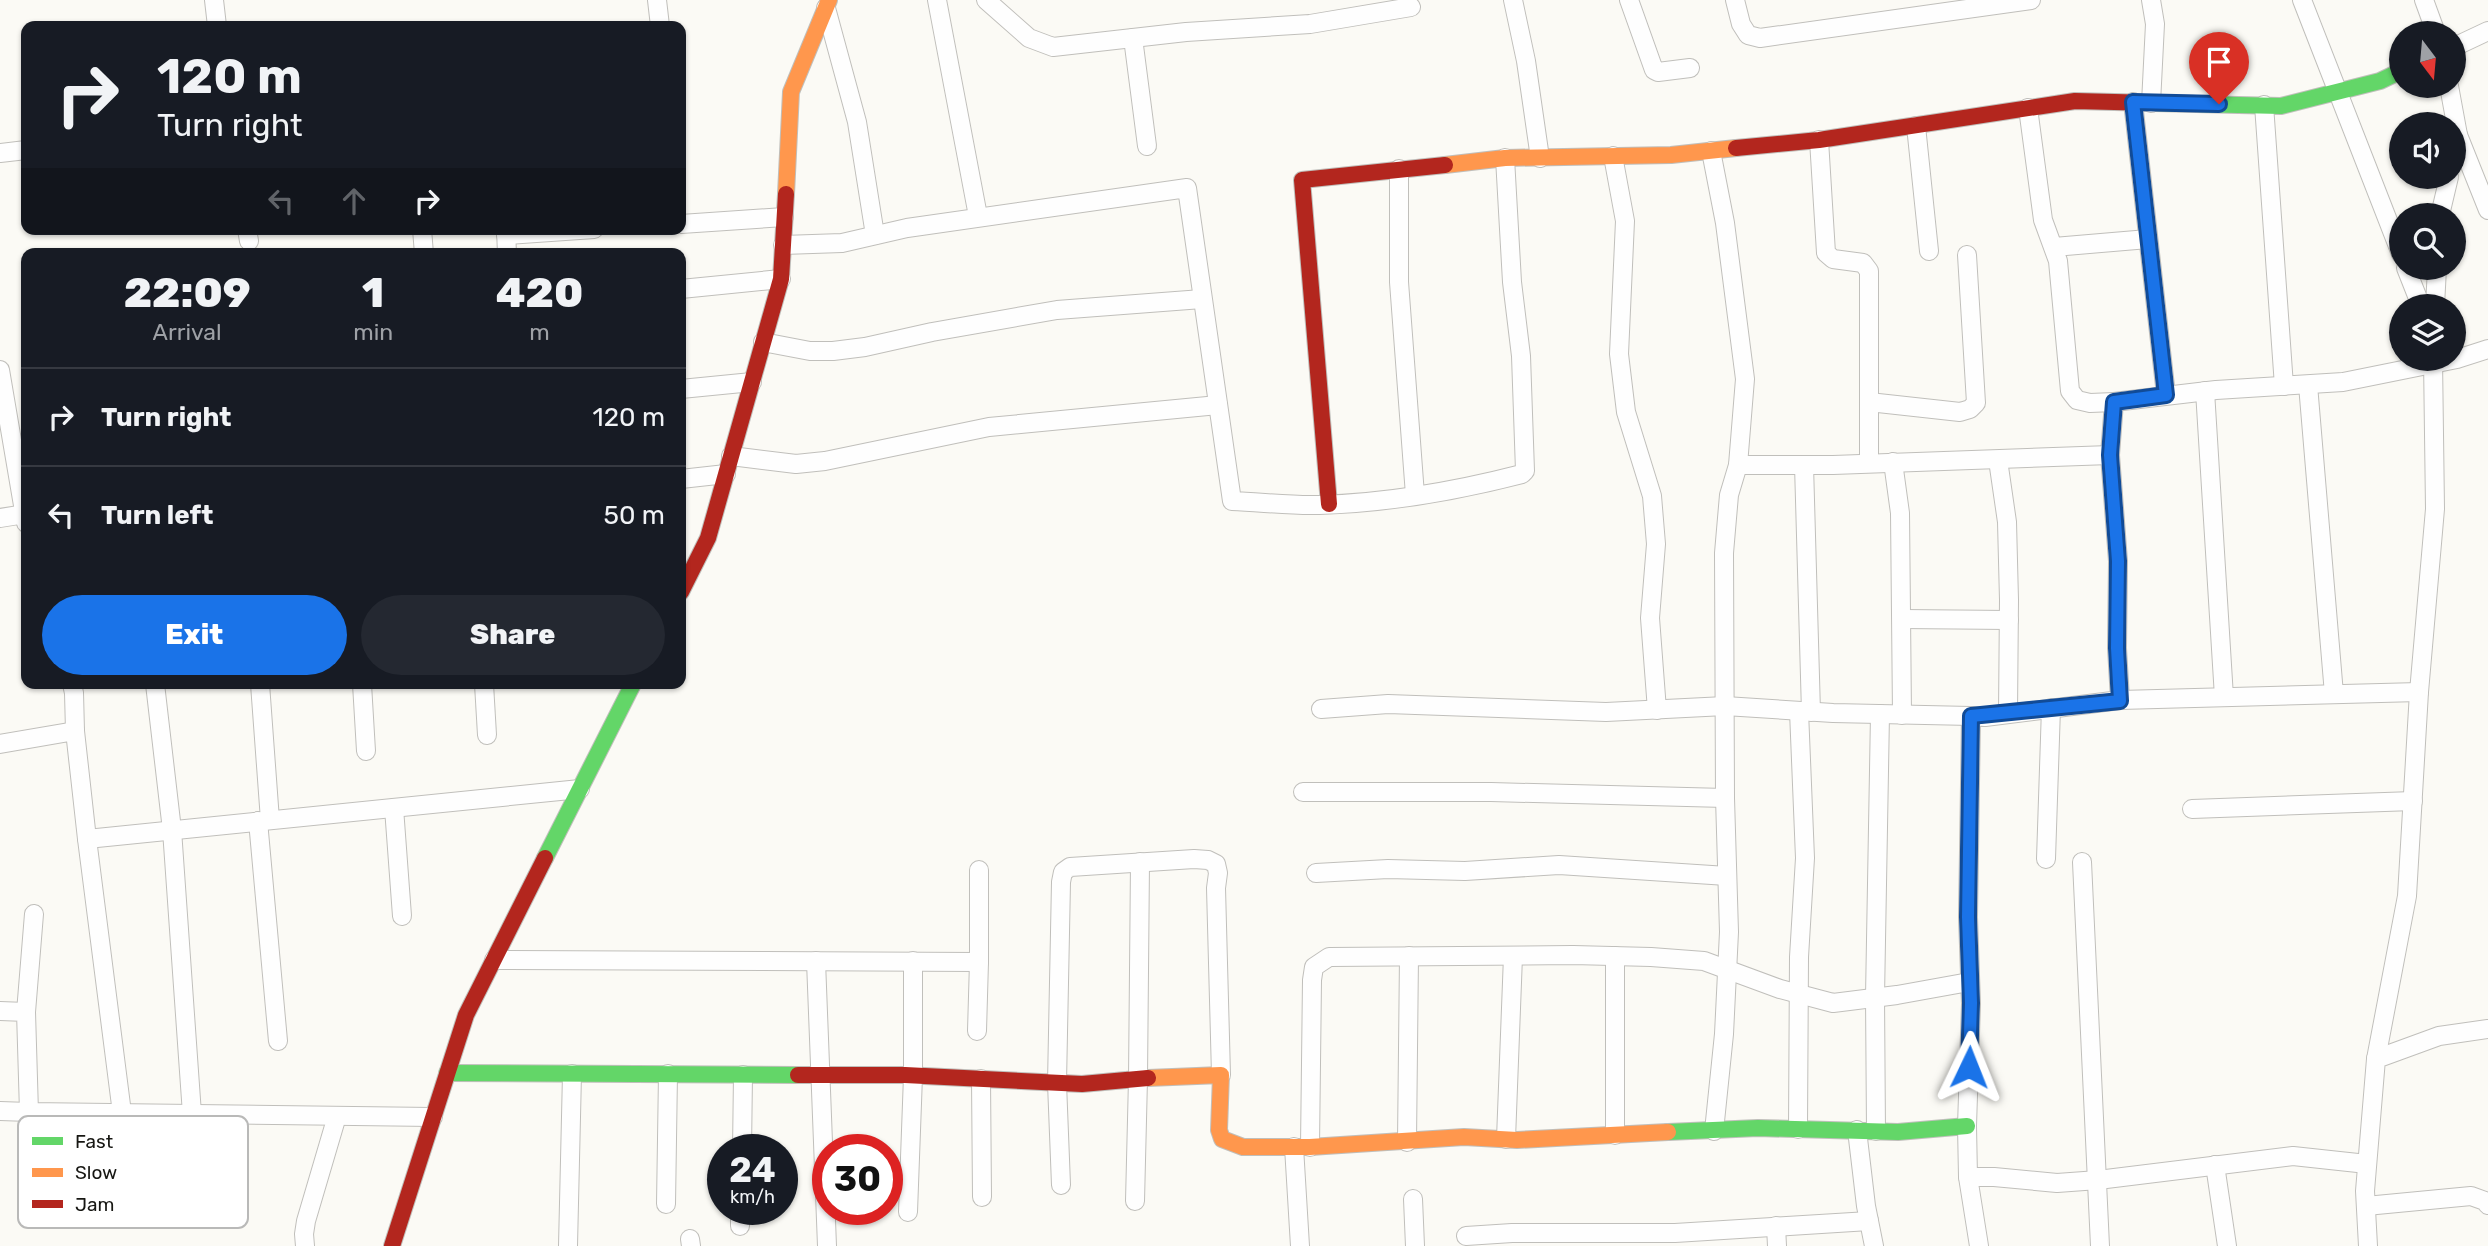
<!DOCTYPE html>
<style>
:root{--surface:#171b24;--page:#242831;--text:#f1f3f6;--muted:#9ea1a6;--line:#363941;--accent:#1a73e8}
body{margin:0;font-family:Rubik,sans-serif;background:var(--page);color:var(--text);height:100vh;display:flex;flex-direction:column;font-size:26px;white-space:nowrap}
*{box-sizing:border-box;margin:0}
p{font-size:23px;color:var(--muted)}
.icon{flex:none;width:38px;height:38px;fill:none;stroke:currentColor;stroke-width:2;stroke-linecap:round;stroke-linejoin:round}
.map{position:relative;flex:1;overflow:hidden}
.drawer{position:absolute;left:21px;top:248px;width:665px;height:441px;display:flex;flex-direction:column;background:var(--surface);border-radius:14px;box-shadow:0 2px 5px #0004}
.drawer>*{flex:none}
.guide{position:absolute;left:21px;top:21px;width:665px;height:214px;border-radius:14px;box-shadow:0 2px 5px #0004;background:#171b24;color:var(--text);overflow:hidden}
.needle{width:46px;rotate:164deg}
.tools{position:absolute;left:2389px;top:21px;display:grid;gap:14px}
.tools a{display:grid;place-items:center;width:77px;height:77px;border-radius:50%;background:var(--surface);box-shadow:0 2px 5px #0004;font-size:35px}
.speed{position:absolute;left:707px;top:1134px;display:flex;gap:14px;font-size:35px;font-weight:700;text-align:center}
.speed>*{display:grid;place-content:center;width:91px;height:91px;border-radius:50%;background:var(--surface);box-shadow:0 2px 5px #0004;line-height:1}
.speed small{font-size:18px;font-weight:400}
.speed .limit{border:10px solid #d22;background:#fff;color:#111}
.pin{position:absolute;display:grid;place-items:center;width:60px;height:60px;color:#fff;margin:-72px -30px;border-radius:50% 50% 50% 0;rotate:-45deg;box-shadow:0 0 7px #0007}
.pin .icon{rotate:45deg}
.me{position:absolute;width:77px;margin:-38px;rotate:2deg;stroke-linejoin:round;filter:drop-shadow(0 0 5px #0008)}
.turn{display:flex;align-items:center;gap:24px;height:147px;padding:0 21px;font-size:32px}
.turn .icon{width:91px;height:91px;stroke-width:2.5}
.turn b{display:block;font-size:49px;line-height:60px}
.lanes{display:flex;align-items:center;height:66px;padding:0 21px;background:#0003;justify-content:center;gap:35px;direction:ltr}
.lanes .off{opacity:.35}
.eta{display:flex;justify-content:space-evenly;align-items:center;height:119px;text-align:center}
.eta b{font-size:42px;font-weight:800;line-height:49px}
.action{display:flex;gap:14px;margin-top:auto;padding:14px 21px}
.action a{flex:1;height:80px;border-radius:42px;background:var(--accent);color:#fff;font-size:28px;font-weight:800;line-height:80px;text-align:center}
.action a+a{background:var(--page);color:var(--text)}
ul{padding:0;list-style:none}
li{display:flex;align-items:center;gap:21px;height:98px;padding:0 21px;border-top:2px solid var(--line)}
li div{flex:1}
li b{display:block;font-size:26px}
li em{font-style:normal}
.map>svg:first-child{display:block}
.lines{fill:none;stroke-linecap:round;stroke-linejoin:round}
.street-casing{stroke:#c0bfbb;stroke-width:20}
.fast-casing{stroke:#c0bfbb;stroke-width:18}
.slow-casing{stroke:#c0bfbb;stroke-width:18}
.jam-casing{stroke:#c0bfbb;stroke-width:18}
.street{stroke:#fefefe;stroke-width:18}
.fast{stroke:#63d668;stroke-width:16}
.slow{stroke:#ff974d;stroke-width:16}
.jam{stroke:#b3261e;stroke-width:16}
.route-casing{stroke:#114b97;stroke-width:18}
.route{stroke:#1a73e8;stroke-width:12}
.key{fill:#fff;stroke:#b9b9b8;stroke-width:2}
.key-label{font-size:19px;fill:#171713}
</style>
<div class="map">
<svg width="2488" height="1246" viewBox="0 0 2488 1246">
<rect width="100%" height="100%" fill="#fbfaf5"/>
<g class="lines">
<defs>
<g id="street">
<polyline points="214,0 217,26"/>
<polyline points="657,0 660,26"/>
<polyline points="937,0 978,216"/>
<polyline points="986,0 1029,38 1053,47 1186,32 1310,24 1411,7"/>
<polyline points="1513,0 1526,61 1540,158"/>
<polyline points="1629,0 1654,70 1658,72 1690,68"/>
<polyline points="1735,0 1741,24 1748,35 1760,38 2031,0"/>
<polyline points="2302,0 2401,254"/>
<polyline points="2424,0 2436,33"/>
<polyline points="826,8 857,122 875,235"/>
<polyline points="1133,38 1147,146"/>
<polyline points="2454,47 2488,31"/>
<polyline points="2449,86 2458,135 2456,144"/>
<polyline points="2133,102 2166,395"/>
<polyline points="2151,103 2155,24 2151,0"/>
<polyline points="2264,105 2284,386"/>
<polyline points="2028,108 2043,220 2058,261 2070,391 2077,400 2090,403 2114,402"/>
<polyline points="1916,126 1929,251"/>
<polyline points="2458,135 2488,210"/>
<polyline points="1819,140 1826,253 1833,259 1863,263 1869,271 1869,463"/>
<polyline points="1711,151 1725,223 1745,379 1738,465 1729,495 1724,553 1725,798 1729,932 1724,1034 1714,1131"/>
<polyline points="0,153 26,150"/>
<polyline points="1613,156 1625,221 1619,354 1626,412 1652,496 1656,544 1650,618 1657,710"/>
<polyline points="1399,169 1399,282 1415,495"/>
<polyline points="2440,215 2449,177"/>
<polyline points="681,224 784,217"/>
<polyline points="247,229 249,241"/>
<polyline points="422,229 424,254"/>
<polyline points="506,229 507,254"/>
<polyline points="506,235 594,229"/>
<path d="M783,245L842,243L907,228L1187,188L1232,501C1261,502 1290,506 1319,505C1387,503 1456,491 1522,474L1525,471L1521,356L1512,282L1505,158"/>
<polyline points="2054,247 2148,239"/>
<polyline points="2406,268 2421,306"/>
<polyline points="681,289 781,279"/>
<polyline points="2435,306 2437,268"/>
<polyline points="763,342 810,351 833,351 865,347 932,332 1057,310 1202,299"/>
<polyline points="0,370 26,523"/>
<polyline points="2308,385 2334,694"/>
<polyline points="681,389 752,382"/>
<polyline points="2205,391 2224,697"/>
<polyline points="1869,402 1960,412 1970,409 1976,403 1967,255"/>
<polyline points="731,456 796,464 825,461 989,427 1218,405"/>
<polyline points="1998,460 2007,522 2009,600 2008,713"/>
<polyline points="1893,462 1900,513 1902,715"/>
<polyline points="1738,465 1833,465 2110,455"/>
<polyline points="1804,465 1811,712"/>
<polyline points="681,479 726,474"/>
<polyline points="0,518 25,514"/>
<polyline points="1902,619 2009,620"/>
<polyline points="72,684 74,693 75,731"/>
<polyline points="155,684 172,830 192,1114"/>
<polyline points="260,684 270,820"/>
<polyline points="362,684 366,751"/>
<polyline points="484,684 487,735"/>
<polyline points="2120,700 2419,692"/>
<polyline points="1321,709 1388,704 1606,712 1725,706 1833,713 1971,716"/>
<polyline points="0,744 75,731 87,839 580,789"/>
<polyline points="1303,792 1491,792 1725,798"/>
<polyline points="394,808 402,916"/>
<polyline points="2192,809 2413,801"/>
<polyline points="258,821 278,1041"/>
<polyline points="87,839 122,1113"/>
<polyline points="2046,859 2051,708"/>
<polyline points="2082,862 2100,1246"/>
<polyline points="1316,873 1388,869 1465,871 1559,865 1727,876"/>
<polyline points="494,960 979,962 979,870"/>
<polyline points="816,961 827,1246"/>
<polyline points="0,1011 26,1012 29,1112 433,1117"/>
<polyline points="26,1012 34,914"/>
<polyline points="977,1031 979,962"/>
<polyline points="2376,1059 2407,896 2419,692 2435,509 2433,359"/>
<polyline points="981,1079 982,1197"/>
<polyline points="0,1111 29,1112"/>
<polyline points="1798,1129 1799,957 1805,858 1799,711"/>
<polyline points="1857,1130 1866,1206 1874,1246"/>
<polyline points="1876,1131 1875,997 1880,714"/>
<polyline points="1615,1135 1615,956"/>
<polyline points="1506,1139 1513,956"/>
<polyline points="1407,1142 1409,956"/>
<polyline points="1294,1147 1300,1246"/>
<polyline points="1310,1147 1312,980 1314,967 1329,957 1573,955 1651,957 1704,961 1780,989 1833,1003 1897,995 1969,982"/>
<polyline points="742,1150 743,1075"/>
<polyline points="2215,1165 2227,1246"/>
<polyline points="1968,1177 1994,1177 2057,1183 2098,1180 2293,1156 2367,1164"/>
<polyline points="1061,1185 1057,1083 1061,882 1063,872 1070,867 1194,859 1208,860 1216,864 1218,873 1216,888 1221,1075"/>
<polyline points="1413,1199 1415,1246"/>
<polyline points="1135,1201 1138,1079 1140,862"/>
<polyline points="666,1204 668,1074"/>
<polyline points="2366,1206 2471,1196 2485,1201 2488,1205"/>
<polyline points="908,1212 913,1076 913,961"/>
<polyline points="740,1226 740,1209"/>
<polyline points="1776,1226 1777,1246"/>
<polyline points="1466,1236 1512,1233 1675,1233 1869,1221"/>
<polyline points="690,1239 691,1246"/>
<polyline points="305,1246 304,1234 306,1221 337,1116"/>
<polyline points="568,1246 572,1074"/>
<polyline points="1979,1246 1968,1177 1967,1126 1971,1004 1968,917 1971,716 1985,717 2120,700 2117,648 2118,561 2110,455 2114,402 2216,390 2343,382 2457,359 2488,349"/>
<polyline points="2368,1246 2365,1191 2376,1059 2439,1036 2488,1029"/>
</g>
<g id="fast">
<polyline points="2154,103 2281,106 2380,81 2401,71"/>
<polyline points="545,858 633,684"/>
<polyline points="447,1073 798,1075"/>
<polyline points="1668,1132 1758,1128 1898,1132 1967,1126"/>
</g>
<g id="slow">
<polyline points="1445,165 1505,158 1671,155 1736,148"/>
<polyline points="786,194 791,92 829,0"/>
<polyline points="1148,1078 1221,1075 1219,1130 1222,1139 1243,1147 1310,1147 1464,1137 1517,1140 1668,1132"/>
</g>
<g id="jam">
<polyline points="1736,148 1819,140 2075,101 2154,103"/>
<polyline points="1329,504 1302,180 1445,165"/>
<polyline points="681,592 708,538 781,279 786,194"/>
<polyline points="798,1075 905,1075 1082,1084 1148,1078"/>
<polyline points="392,1246 466,1015 545,858"/>
</g>
</defs>
<use href="#street" class="street-casing"/>
<use href="#fast" class="fast-casing"/>
<use href="#slow" class="slow-casing"/>
<use href="#jam" class="jam-casing"/>
<use href="#street" class="street"/>
<use href="#fast" class="fast"/>
<use href="#slow" class="slow"/>
<use href="#jam" class="jam"/>
</g>
<g class="lines">
<defs>
<polyline id="route" points="1969,1067 1971,1003 1968,917 1971,716 2120,701 2117,648 2118,561 2110,455 2114,402 2166,395 2133,102 2219,104"/>
</defs>
<use href="#route" class="route-casing"/>
<use href="#route" class="route"/>
</g>
<rect x="18" y="1116" width="230" height="112" rx="10" class="key"/>
<rect x="32" y="1137" width="31" height="8" fill="#63d668"/>
<rect x="32" y="1168" width="31" height="9" fill="#ff974d"/>
<rect x="32" y="1200" width="31" height="8" fill="#b3261e"/>
<g class="key-label">
<text x="75" y="1148">Fast</text>
<text x="75" y="1179">Slow</text>
<text x="75" y="1211">Jam</text>
</g>
</svg>
<div class="tools">
<a><svg class="needle" viewBox="-14 -14 28 28"><path d="M0-13l5 13h-10z" fill="#e53935"/><path d="M0 13l5-13h-10z" fill="#9ea1a6"/></svg></a>
<a><svg class="icon" aria-label="sound" viewBox="0 0 24 24"><path d="M4 9h4l5-4v14l-5-4H4zM17 9q2 3 0 6"/></svg></a>
<a><svg class="icon" aria-label="search" viewBox="0 0 24 24"><circle cx="10" cy="10" r="6"/><path d="M15 15l6 6"/></svg></a>
<a><svg class="icon" aria-label="layers" viewBox="0 0 24 24"><path d="M12 4l9 5-9 5-9-5zM3 14l9 5 9-5"/></svg></a>
</div>
<div class="speed"><div>24<small>km/h</small></div><div class="limit">30</div></div>
<div class="pin" style="left:2219px;top:104px;background:#d93025"><svg class="icon" aria-label="arrive" viewBox="0 0 24 24"><path d="M6 21V4h12l-3 4 3 4H6"/></svg></div>
<svg class="me" style="left:1969px;top:1067px" viewBox="-20 -20 40 40"><path d="M0-17L14 15 0 8-14 15z" fill="#1a73e8" stroke="#fff" stroke-width="4"/></svg>
<div class="guide">
<div class="turn"><svg class="icon" aria-label="right" viewBox="0 0 24 24"><path d="M7 20v-9h11M14 6l5 5-5 5"/></svg><div><b>120 m</b>Turn right</div></div>
<div class="lanes"><svg class="icon off" aria-label="left" viewBox="0 0 24 24"><path d="M17 20v-9H6M10 6l-5 5 5 5"/></svg><svg class="icon off" aria-label="ahead" viewBox="0 0 24 24"><path d="M12 20V5M6 11l6-6 6 6"/></svg><svg class="icon" aria-label="right" viewBox="0 0 24 24"><path d="M7 20v-9h11M14 6l5 5-5 5"/></svg></div>
</div>
<section class="drawer">
<div class="eta">
<div><b>22:09</b><p>Arrival</p></div>
<div><b>1</b><p>min</p></div>
<div><b>420</b><p>m</p></div>
</div>
<ul>
<li><svg class="icon" aria-label="right" viewBox="0 0 24 24"><path d="M7 20v-9h11M14 6l5 5-5 5"/></svg><div><b>Turn right</b></div><em>120 m</em></li>
<li><svg class="icon" aria-label="left" viewBox="0 0 24 24"><path d="M17 20v-9H6M10 6l-5 5 5 5"/></svg><div><b>Turn left</b></div><em>50 m</em></li>
</ul>
<div class="action"><a>Exit</a><a>Share</a></div>
</section>
</div>
